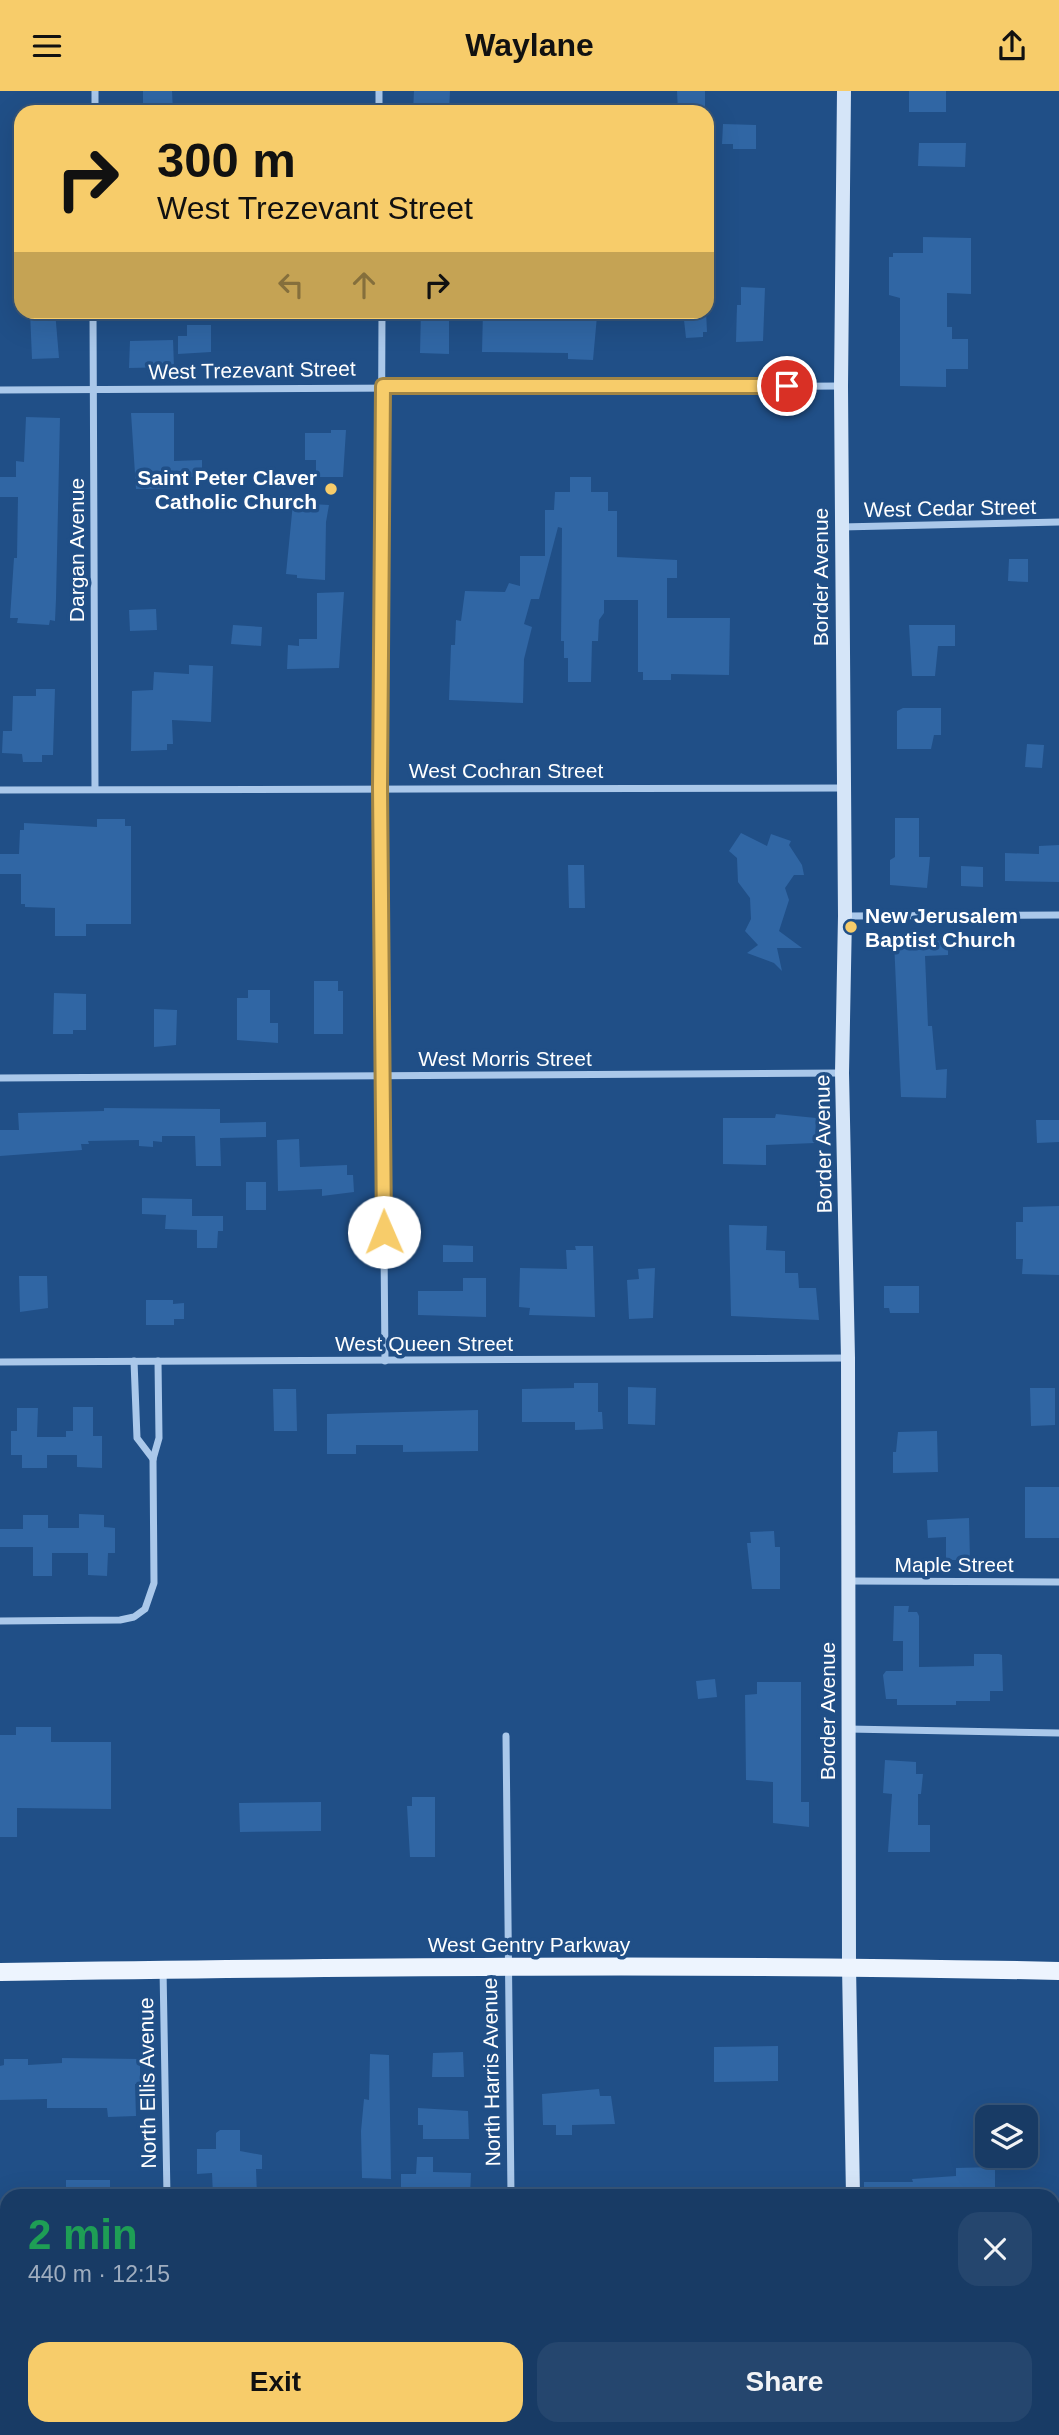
<!DOCTYPE html>
<meta charset="utf-8">
<style>
:root{--surface:#183b65;--page:#25466e;--text:#f1f3f6;--muted:#9fadbf;--line:#365579;--accent:#f7cc6a}
body{margin:0;font-family:Helvetica,sans-serif;background:var(--page);color:var(--text);height:100vh;display:flex;flex-direction:column;font-size:26px;white-space:nowrap}
*{box-sizing:border-box;margin:0}
p{font-size:23px;color:var(--muted)}
.icon{flex:none;width:38px;height:38px;fill:none;stroke:currentColor;stroke-width:2;stroke-linecap:round;stroke-linejoin:round}
.map{position:relative;flex:1;overflow:hidden}
.panel{position:absolute;left:0px;top:2098px;width:1060px;height:247px;display:flex;flex-direction:column;background:var(--surface);border-radius:21px 21px 0 0;box-shadow:0 7px 28px #0002,0 0 0 2px var(--line)}
.panel>*{flex:none}
.guide{position:absolute;left:14px;top:14px;width:700px;height:214px;border-radius:21px;box-shadow:0 7px 28px #0002,0 0 0 2px var(--line);background:#f7cc6a;color:#111;overflow:hidden}
.controls{position:absolute;left:975px;top:2014px;display:grid;gap:14px}
.controls a{display:grid;place-items:center;width:63px;height:63px;border-radius:14px;background:var(--surface);box-shadow:0 7px 28px #0002,0 0 0 2px var(--line);font-size:35px}
.pin{position:absolute;display:grid;place-items:center;width:60px;height:60px;color:#fff;margin:-30px;border:4px solid #fff;border-radius:50%;box-shadow:0 2px 7px #0007}
.me{position:absolute;width:77px;margin:-38px;rotate:359deg;stroke-linejoin:round;filter:drop-shadow(0 0 5px #0008)}
.turn{display:flex;align-items:center;gap:24px;height:147px;padding:0 28px;font-size:32px}
.turn .icon{width:91px;height:91px;stroke-width:2.5}
.turn b{display:block;font-size:49px;line-height:60px}
.lanes{display:flex;align-items:center;height:66px;padding:0 28px;background:#0003;justify-content:center;gap:35px;direction:ltr}
.lanes .off{opacity:.35}
.round{display:grid;place-items:center;flex:none;width:74px;height:74px;border-radius:21px;background:var(--page)}
.head{display:flex;align-items:center;justify-content:space-between;height:119px;padding:0 28px}
h1{font-size:42px;font-weight:800;line-height:52px;color:#1e9e55}
.cta{display:flex;gap:14px;margin-top:auto;padding:14px 28px}
.cta a{flex:1;height:80px;border-radius:21px;background:var(--accent);color:#111;font-size:28px;font-weight:800;line-height:80px;text-align:center}
.cta a+a{background:var(--page);color:var(--text)}
header{display:flex;justify-content:space-between;align-items:center;height:91px;padding:0 28px;background:var(--accent);color:#111;font-size:32px;font-weight:800}
.map>svg:first-child{display:block}
.building{fill:#3066a4}
.lines{fill:none;stroke-linecap:round;stroke-linejoin:round}
.street{stroke:#aac8ea;stroke-width:7}
.secondary{stroke:#d5e5f8;stroke-width:14}
.primary{stroke:#edf4fe;stroke-width:18}
.route-casing{stroke:#a18545;stroke-width:18}
.route{stroke:#f7cc6a;stroke-width:12}
.poi-dot{fill:#f7cc6a;stroke:#204f87;stroke-width:2.5}
.labels{text-anchor:middle;dominant-baseline:central;stroke-width:7;stroke-linejoin:round;paint-order:stroke}
.street-label{font-size:21px;fill:#fff;stroke:#204f87}
.poi-label{font-size:21px;font-weight:bold;fill:#fff;stroke:#204f87;text-anchor:end}
</style>
<header><svg class="icon" aria-label="menu" viewBox="0 0 24 24"><path d="M4 6h16M4 12h16M4 18h16"/></svg>Waylane<svg class="icon" aria-label="share" viewBox="0 0 24 24"><path d="M12 15V3M7 8l5-5 5 5M5 13v7h14v-7"/></svg></header>
<div class="map">
<svg width="1059" height="2344" viewBox="0 0 1059 2344">
<rect width="100%" height="100%" fill="#204f87"/>
<g class="building">
<polygon points="143,0 172,0 173,21 143,21"/>
<polygon points="414,0 450,0 449,21 413,21"/>
<polygon points="677,0 705,0 705,21 678,21"/>
<rect x="909" y="0" width="37" height="21"/>
<polygon points="723,33 756,34 756,58 733,58 733,53 722,53"/>
<polygon points="919,52 966,52 965,76 918,75"/>
<polygon points="923,146 971,147 971,203 947,202 947,236 952,236 952,248 968,248 968,278 946,278 946,296 900,295 900,207 889,204 889,166 893,166 893,162 923,162"/>
<polygon points="741,196 765,197 763,250 736,251 737,214 741,214"/>
<polygon points="30,220 55,220 59,267 32,268"/>
<polygon points="421,220 449,220 449,263 420,262"/>
<polygon points="483,220 561,220 561,224 597,225 593,269 568,268 568,262 482,261"/>
<polygon points="683,220 706,220 707,241 703,241 703,246 686,247"/>
<polygon points="187,234 211,234 211,261 178,263 178,245 187,245"/>
<polygon points="173,249 174,276 129,277 130,250"/>
<polygon points="131,322 174,322 174,370 202,369 202,386 188,386 188,397 136,398"/>
<polygon points="26,326 60,327 56,508 55,530 50,529 49,534 17,532 18,527 10,527 14,467 17,467 18,406 0,406 0,386 16,386 16,370 24,371"/>
<polygon points="331,339 346,339 343,386 316,386 316,369 305,369 305,342 331,342"/>
<polygon points="570,386 591,386 591,401 608,401 608,420 617,420 617,466 677,469 677,487 667,487 667,527 730,527 729,584 671,583 671,589 643,589 643,581 638,581 638,509 604,509 604,522 599,529 598,550 592,550 591,591 568,591 568,567 564,567 564,550 561,550 562,437 558,436 539,508 531,508 524,533 532,536 524,568 523,612 449,609 451,554 455,554 456,529 461,530 465,500 505,501 509,492 520,495 520,465 545,465 545,419 554,419 555,401 570,401"/>
<polygon points="293,412 329,414 326,431 325,489 297,487 297,484 286,483"/>
<polygon points="1009,468 1028,468 1028,491 1008,490"/>
<polygon points="344,501 339,577 287,578 288,554 299,555 299,548 317,548 317,502"/>
<polygon points="156,518 157,539 130,540 129,519"/>
<polygon points="233,534 262,536 261,555 231,553"/>
<polygon points="909,534 955,534 955,555 938,555 935,585 912,585"/>
<polygon points="189,574 213,575 211,631 172,629 173,653 167,653 167,659 131,660 132,600 153,599 154,581 189,583"/>
<polygon points="36,598 55,598 53,664 42,664 42,671 23,671 22,663 2,662 3,640 12,640 13,605 36,605"/>
<polygon points="903,617 941,617 941,644 934,644 931,658 897,658 897,620"/>
<polygon points="1027,653 1044,654 1042,677 1025,676"/>
<polygon points="895,727 919,727 919,766 930,766 927,797 890,794 890,769 895,766"/>
<polygon points="97,728 125,728 125,735 131,735 131,833 86,833 86,845 55,845 55,817 25,816 25,813 21,813 21,783 0,783 0,763 19,763 20,739 24,739 24,732 97,736"/>
<polygon points="741,742 767,755 771,743 791,750 789,754 802,774 804,784 794,784 785,797 789,809 779,840 802,857 777,857 782,880 774,872 747,862 758,854 745,840 751,828 750,807 738,791 737,767 729,760"/>
<polygon points="1059,754 1059,791 1005,790 1005,762 1039,763 1039,755"/>
<polygon points="568,774 584,774 585,817 569,817"/>
<polygon points="961,775 983,776 983,796 961,795"/>
<polygon points="948,849 948,864 925,865 928,935 932,935 936,979 947,978 946,1007 901,1006 894,850"/>
<polygon points="314,890 338,890 338,900 343,900 343,943 314,943"/>
<polygon points="248,899 270,899 270,932 278,932 278,952 237,949 237,907 248,907"/>
<polygon points="54,902 86,903 86,939 73,939 73,943 53,943"/>
<polygon points="154,918 177,919 176,954 154,956"/>
<polygon points="104,1017 220,1018 220,1032 266,1031 266,1046 220,1047 221,1075 196,1075 195,1045 162,1045 162,1051 153,1050 153,1056 139,1055 139,1049 88,1050 89,1053 81,1053 82,1059 0,1065 0,1039 19,1039 18,1022 104,1020"/>
<polygon points="776,1023 816,1027 815,1052 766,1054 766,1074 723,1073 723,1027 775,1027"/>
<polygon points="1036,1029 1059,1029 1059,1051 1037,1052"/>
<polygon points="299,1048 300,1076 347,1074 347,1084 353,1084 354,1101 322,1105 322,1098 278,1100 277,1049"/>
<rect x="246" y="1091" width="20" height="28"/>
<polygon points="142,1107 192,1108 192,1125 223,1125 223,1140 218,1140 217,1157 197,1157 197,1139 165,1138 166,1124 142,1123"/>
<polygon points="1059,1115 1059,1184 1022,1183 1023,1168 1016,1168 1016,1131 1023,1131 1023,1116"/>
<polygon points="729,1134 767,1135 766,1159 785,1160 785,1182 798,1182 799,1197 816,1197 819,1229 731,1225"/>
<polygon points="443,1154 473,1155 473,1171 443,1171"/>
<polygon points="575,1155 593,1155 595,1226 529,1224 530,1217 519,1216 520,1177 567,1178 566,1159 576,1159"/>
<polygon points="655,1177 653,1227 629,1228 627,1189 639,1188 638,1178"/>
<polygon points="19,1185 47,1185 48,1217 20,1221"/>
<polygon points="463,1187 486,1187 486,1226 418,1224 418,1200 463,1200"/>
<polygon points="884,1195 919,1195 919,1222 890,1222 889,1217 884,1217"/>
<polygon points="146,1209 173,1209 173,1213 184,1212 184,1228 174,1228 174,1234 146,1234"/>
<polygon points="574,1292 598,1292 598,1321 602,1321 603,1338 575,1339 575,1331 522,1331 522,1298 574,1297"/>
<polygon points="628,1296 656,1297 655,1334 628,1333"/>
<polygon points="1030,1297 1055,1297 1055,1334 1031,1335"/>
<polygon points="273,1298 296,1298 297,1340 274,1340"/>
<polygon points="73,1316 93,1316 93,1345 102,1345 102,1377 77,1376 77,1364 47,1364 47,1377 22,1377 22,1364 11,1364 11,1340 17,1340 17,1317 38,1317 37,1346 66,1346 66,1340 73,1340"/>
<polygon points="478,1319 478,1360 403,1361 403,1354 356,1354 356,1363 327,1363 327,1323"/>
<polygon points="937,1340 938,1381 893,1382 893,1361 896,1361 898,1341"/>
<rect x="1025" y="1396" width="34" height="51"/>
<polygon points="79,1423 104,1424 104,1436 115,1437 115,1462 108,1462 107,1485 88,1484 88,1462 52,1462 52,1485 33,1485 33,1456 0,1456 0,1438 23,1438 23,1424 48,1424 48,1437 79,1437"/>
<polygon points="969,1427 970,1469 946,1469 946,1446 928,1447 927,1429"/>
<polygon points="774,1440 775,1456 780,1456 780,1498 752,1498 747,1452 751,1452 750,1441"/>
<polygon points="894,1515 909,1515 908,1521 917,1521 919,1525 919,1576 974,1575 974,1563 999,1563 1002,1564 1003,1600 990,1600 990,1610 956,1610 956,1614 897,1614 897,1608 886,1608 883,1584 886,1580 903,1580 903,1550 893,1550"/>
<polygon points="715,1588 717,1606 698,1608 696,1590"/>
<polygon points="757,1591 801,1591 801,1711 809,1711 809,1736 773,1732 773,1691 746,1689 745,1604 757,1603"/>
<polygon points="16,1636 51,1636 51,1651 111,1651 111,1718 17,1717 17,1746 0,1746 0,1644 16,1644"/>
<polygon points="885,1669 916,1671 916,1683 923,1683 921,1703 918,1703 918,1734 930,1734 930,1761 888,1761 892,1703 883,1702"/>
<polygon points="412,1706 435,1706 435,1766 410,1766 407,1715 412,1715"/>
<polygon points="321,1711 321,1740 240,1741 239,1712"/>
<polygon points="778,1955 778,1990 714,1991 714,1956"/>
<polygon points="463,1961 464,1986 432,1986 433,1962"/>
<polygon points="370,1963 389,1964 391,2088 362,2087 361,2040 364,2008 369,2009"/>
<polygon points="62,1967 140,1968 140,1993 135,1993 136,2025 108,2026 107,2017 47,2017 47,2008 0,2009 0,1975 4,1974 4,1968 28,1968 28,1974 62,1972"/>
<polygon points="599,1998 600,2005 611,2005 615,2033 572,2034 572,2044 556,2044 556,2034 543,2034 542,2003"/>
<polygon points="418,2017 468,2020 469,2048 423,2048 423,2034 418,2034"/>
<polygon points="220,2039 240,2039 240,2060 262,2064 262,2078 256,2078 257,2105 213,2105 212,2082 197,2083 197,2058 216,2058 216,2042"/>
<polygon points="417,2066 433,2066 433,2081 471,2082 470,2105 401,2105 401,2083 416,2083"/>
<polygon points="995,2076 995,2105 864,2105 864,2091 913,2091 912,2088 956,2085 956,2077"/>
<rect x="66" y="2089" width="44" height="16"/>
</g>
<g class="lines">
<g class="street">
<polyline points="379,0 379,21"/>
<polyline points="95,21 95,0"/>
<polyline points="93,220 95,698"/>
<polyline points="382,220 380,696 385,1270"/>
<polyline points="0,299 841,295"/>
<polyline points="841,436 1059,431"/>
<polyline points="0,699 843,697"/>
<polyline points="845,825 1059,824"/>
<polyline points="0,987 842,982"/>
<polyline points="134,1270 137,1347 153,1368"/>
<polyline points="0,1271 848,1267"/>
<polyline points="848,1490 1059,1491"/>
<polyline points="0,1530 120,1529 134,1526 145,1518 154,1492 153,1368 159,1347 158,1270"/>
<polyline points="848,1638 1059,1642"/>
<polyline points="506,1645 511,2105"/>
<polyline points="163,1878 167,2105"/>
<polyline points="1054,2156 1059,2156"/>
<polyline points="0,2330 7,2331"/>
<polyline points="516,2338 516,2344"/>
<polyline points="674,2338 1059,2343"/>
<polyline points="291,2344 291,2338"/>
</g>
<g class="secondary">
<polyline points="844,0 841,295 845,825 842,982 848,1267 849,1875 853,2105"/>
<polyline points="852,2344 852,2338"/>
</g>
<path class="primary" d="M0,1881C353,1876 706,1872 1059,1880"/>
</g>
<g class="lines">
<defs>
<polyline id="route" points="384,1141 380,696 383,295 787,295"/>
</defs>
<use href="#route" class="route-casing"/>
<use href="#route" class="route"/>
</g>
<g class="poi-dot">
<circle cx="331" cy="398" r="7"/>
<circle cx="851" cy="836" r="7"/>
</g>
<g class="labels">
<g class="street-label">
<text transform="translate(252 279) rotate(-1)">West Trezevant Street</text>
<text transform="translate(950 417) rotate(-1)">West Cedar Street</text>
<text transform="translate(76 459) rotate(-90)">Dargan Avenue</text>
<text transform="translate(820 486) rotate(-90)">Border Avenue</text>
<text x="506" y="679">West Cochran Street</text>
<text x="505" y="967">West Morris Street</text>
<text transform="translate(823 1053) rotate(-91)">Border Avenue</text>
<text x="424" y="1252">West Queen Street</text>
<text x="954" y="1473">Maple Street</text>
<text transform="translate(827 1620) rotate(-90)">Border Avenue</text>
<text x="529" y="1853">West Gentry Parkway</text>
<text transform="translate(491 1981) rotate(-91)">North Harris Avenue</text>
<text transform="translate(147 1992) rotate(-91)">North Ellis Avenue</text>
</g>
<g class="poi-label">
<text x="317" y="386">Saint Peter Claver<tspan x="317" dy="24">Catholic Church</tspan></text>
<text x="865" y="824" text-anchor="start">New Jerusalem<tspan x="865" dy="24">Baptist Church</tspan></text>
</g>
</g>
</svg>
<div class="controls">
<a><svg class="icon" aria-label="layers" viewBox="0 0 24 24"><path d="M12 4l9 5-9 5-9-5zM3 14l9 5 9-5"/></svg></a>
</div>
<div class="pin" style="left:787px;top:295px;background:#d93025"><svg class="icon" aria-label="arrive" viewBox="0 0 24 24"><path d="M6 21V4h12l-3 4 3 4H6"/></svg></div>
<svg class="me" style="left:384px;top:1141px" viewBox="-20 -20 40 40"><circle r="19" fill="#fff"/><path d="M0-13L10 11 0 6-10 11z" fill="#f7cc6a"/></svg>
<div class="guide">
<div class="turn"><svg class="icon" aria-label="right" viewBox="0 0 24 24"><path d="M7 20v-9h11M14 6l5 5-5 5"/></svg><div><b>300 m</b>West Trezevant Street</div></div>
<div class="lanes"><svg class="icon off" aria-label="left" viewBox="0 0 24 24"><path d="M17 20v-9H6M10 6l-5 5 5 5"/></svg><svg class="icon off" aria-label="ahead" viewBox="0 0 24 24"><path d="M12 20V5M6 11l6-6 6 6"/></svg><svg class="icon" aria-label="right" viewBox="0 0 24 24"><path d="M7 20v-9h11M14 6l5 5-5 5"/></svg></div>
</div>
<section class="panel">
<div class="head"><div><h1>2 min</h1><p>440 m · 12:15</p></div><a class="round"><svg class="icon" aria-label="close" viewBox="0 0 24 24"><path d="M6 6l12 12M18 6L6 18"/></svg></a></div>
<div class="cta"><a>Exit</a><a>Share</a></div>
</section>
</div>
